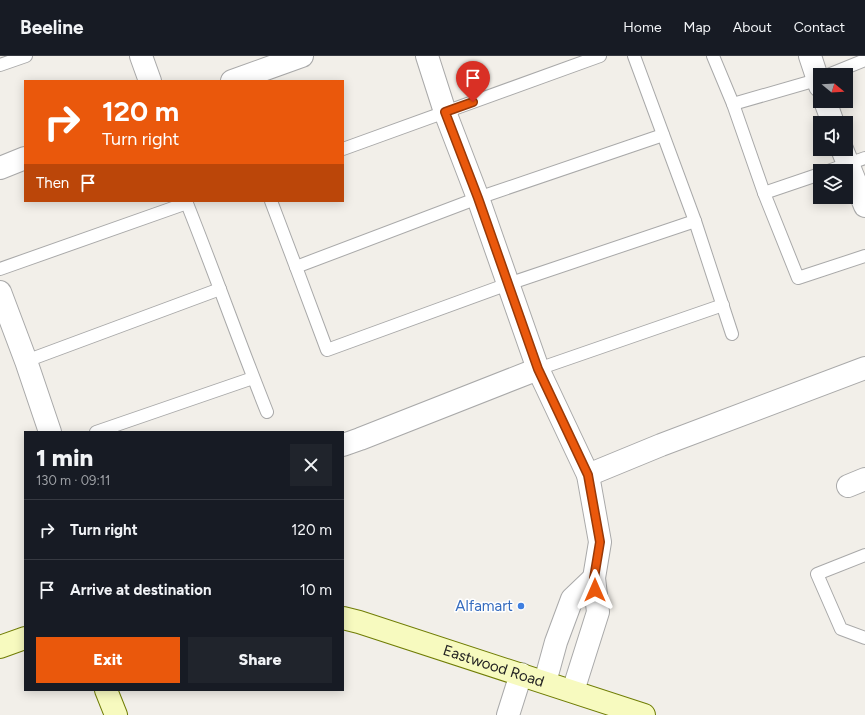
<!DOCTYPE html>
<meta charset="utf-8">
<style>
:root{--surface:#171b24;--page:#20242c;--text:#f1f3f6;--muted:#9ea1a6;--line:#363941;--accent:#ea580c}
body{margin:0;font-family:Figtree,sans-serif;background:var(--page);color:var(--text);height:100vh;display:flex;flex-direction:column;font-size:15px;white-space:nowrap}
*{box-sizing:border-box;margin:0}
p{font-size:13px;color:var(--muted)}
.icon{flex:none;width:22px;height:22px;fill:none;stroke:currentColor;stroke-width:2;stroke-linecap:round;stroke-linejoin:round}
.map{position:relative;flex:1;overflow:hidden}
.side{position:absolute;left:24px;top:375px;width:320px;height:260px;display:flex;flex-direction:column;background:var(--surface);border-radius:0px;box-shadow:0 2px 10px #0003}
.side>*{flex:none}
.hud{position:absolute;left:24px;top:24px;width:320px;height:122px;border-radius:0px;box-shadow:0 2px 10px #0003;background:#ea580c;color:#fff;overflow:hidden}
.needle{width:26px;rotate:108deg}
.controls{position:absolute;left:813px;top:12px;display:grid;gap:8px}
.controls a{display:grid;place-items:center;width:40px;height:40px;border-radius:0px;background:var(--surface);box-shadow:0 2px 10px #0003;font-size:20px}
.pin{position:absolute;display:grid;place-items:center;width:34px;height:34px;color:#fff;margin:-41px -17px;border-radius:50% 50% 50% 0;rotate:-45deg;box-shadow:0 0 4px #0007}
.pin .icon{rotate:45deg}
.me{position:absolute;width:44px;margin:-22px;rotate:0deg;stroke-linejoin:round;filter:drop-shadow(0 0 3px #0008)}
.turn{display:flex;align-items:center;gap:14px;height:84px;padding:0 12px;font-size:18px}
.turn .icon{width:52px;height:52px;stroke-width:2.5}
.turn b{display:block;font-size:28px;line-height:34px}
.then{display:flex;align-items:center;height:38px;padding:0 12px;background:#0003;gap:8px;font-size:15px}
.round{display:grid;place-items:center;flex:none;width:42px;height:42px;border-radius:0px;background:var(--page)}
.head{display:flex;align-items:center;justify-content:space-between;height:68px;padding:0 12px}
h1{font-size:24px;font-weight:800;line-height:30px}
.primary-button{display:flex;gap:8px;margin-top:auto;padding:8px 12px}
.primary-button a{flex:1;height:46px;border-radius:0px;background:var(--accent);color:#fff;font-size:16px;font-weight:800;line-height:46px;text-align:center}
.primary-button a+a{background:var(--page);color:var(--text)}
ul{padding:0;list-style:none}
li{display:flex;align-items:center;gap:12px;height:60px;padding:0 12px;border-top:1px solid var(--line)}
li div{flex:1}
li b{display:block;font-size:15px}
li em{font-style:normal}
header{display:flex;align-items:center;gap:24px;box-sizing:border-box;height:56px;padding:0 20px;background:var(--surface);border-bottom:1px solid var(--line)}
header strong{font-size:19px}
nav{display:flex;gap:22px;margin-inline-start:auto;font-size:14px}
.map>svg:first-child{display:block}
.lines{fill:none;stroke-linecap:round;stroke-linejoin:round}
.lane-casing{stroke:#a9a9a9;stroke-width:14}
.street-casing{stroke:#a9a9a9;stroke-width:24}
.secondary-casing{stroke:#707d05;stroke-width:24}
.lane{stroke:#fff;stroke-width:12}
.street{stroke:#fff;stroke-width:22}
.secondary{stroke:#f7fabf;stroke-width:22}
.route-casing{stroke:#983908;stroke-width:10}
.route{stroke:#ea580c;stroke-width:7}
.shop-dot{fill:#3f7fe0;stroke:#fff;stroke-width:1.5}
.labels{text-anchor:middle;dominant-baseline:central;stroke-width:3;stroke-linejoin:round;paint-order:stroke}
.shop-label{font-size:15px;fill:#366cbe;stroke:#fff;text-anchor:end}
.street-label{font-size:15px;fill:#222;stroke:#fff}
</style>
<header>
<strong>Beeline</strong>
<nav><a>Home</a><a>Map</a><a>About</a><a>Contact</a></nav>
</header>
<div class="map">
<svg width="865" height="659" viewBox="0 0 865 659">
<rect width="100%" height="100%" fill="#f2efe9"/>
<g class="lines">
<defs>
<g id="lane">
<polyline points="634,0 695,165 732,278"/>
<polyline points="713,0 733,48 764,137 798,222 865,200"/>
<polyline points="0,9 26,0"/>
<polyline points="828,19 865,4"/>
<polyline points="733,48 820,23"/>
<polyline points="343,93 600,0"/>
<polyline points="828,115 865,102"/>
<polyline points="764,137 820,118"/>
<path d="M186,145C214,215 239,286 267,356"/>
<polyline points="271,145 296,211 327,294 508,228 695,165"/>
<polyline points="296,211 478,142 663,79"/>
<polyline points="0,213 187,147"/>
<polyline points="26,305 220,233"/>
<polyline points="538,313 723,249"/>
<polyline points="96,376 253,322"/>
<polyline points="865,499 817,518 841,573 865,582"/>
</g>
<g id="street">
<polyline points="141,0 150,25"/>
<polyline points="427,0 445,56 478,142 538,313 588,419 600,486 594,522 598,556 573,635"/>
<polyline points="810,0 820,30"/>
<polyline points="232,25 302,0"/>
<polyline points="825,45 833,67"/>
<polyline points="842,93 865,150"/>
<polyline points="0,112 25,102"/>
<polyline points="0,236 26,305 50,376"/>
<polyline points="343,389 360,383 538,313"/>
<polyline points="588,419 661,389 865,312"/>
<polyline points="848,430 865,423"/>
<polyline points="545,626 556,586 572,543 594,522"/>
<polyline points="508,659 521,618"/>
</g>
<g id="secondary">
<path id="s1" d="M343,562L359,566L644,659"/>
<polyline points="0,591 25,582"/>
<polyline points="106,634 116,659"/>
</g>
</defs>
<use href="#lane" class="lane-casing"/>
<use href="#street" class="street-casing"/>
<use href="#secondary" class="secondary-casing"/>
<use href="#lane" class="lane"/>
<use href="#street" class="street"/>
<use href="#secondary" class="secondary"/>
</g>
<g class="lines">
<defs>
<polyline id="route" points="473,46 445,56 478,142 538,313 588,419 600,486 594,522 595,534"/>
</defs>
<use href="#route" class="route-casing"/>
<use href="#route" class="route"/>
</g>
<circle class="shop-dot" cx="521" cy="550" r="4"/>
<g class="labels">
<g class="shop-label">
<text x="513" y="550">Alfamart</text>
</g>
<g class="street-label">
<text stroke="none"><textPath href="#s1" startOffset="158">Eastwood Road</textPath></text>
</g>
</g>
</svg>
<div class="controls">
<a><svg class="needle" viewBox="-14 -14 28 28"><path d="M0-13l5 13h-10z" fill="#e53935"/><path d="M0 13l5-13h-10z" fill="#9ea1a6"/></svg></a>
<a><svg class="icon" aria-label="sound" viewBox="0 0 24 24"><path d="M4 9h4l5-4v14l-5-4H4zM17 9q2 3 0 6"/></svg></a>
<a><svg class="icon" aria-label="layers" viewBox="0 0 24 24"><path d="M12 4l9 5-9 5-9-5zM3 14l9 5 9-5"/></svg></a>
</div>
<div class="pin" style="left:473px;top:46px;background:#d93025"><svg class="icon" aria-label="arrive" viewBox="0 0 24 24"><path d="M6 21V4h12l-3 4 3 4H6"/></svg></div>
<svg class="me" style="left:595px;top:534px" viewBox="-20 -20 40 40"><path d="M0-17L14 15 0 8-14 15z" fill="#ea580c" stroke="#fff" stroke-width="4"/></svg>
<div class="hud">
<div class="turn"><svg class="icon" aria-label="right" viewBox="0 0 24 24"><path d="M7 20v-9h11M14 6l5 5-5 5"/></svg><div><b>120 m</b>Turn right</div></div>
<div class="then">Then<svg class="icon" aria-label="arrive" viewBox="0 0 24 24"><path d="M6 21V4h12l-3 4 3 4H6"/></svg></div>
</div>
<section class="side">
<div class="head"><div><h1>1 min</h1><p>130 m · 09:11</p></div><a class="round"><svg class="icon" aria-label="close" viewBox="0 0 24 24"><path d="M6 6l12 12M18 6L6 18"/></svg></a></div>
<ul>
<li><svg class="icon" aria-label="right" viewBox="0 0 24 24"><path d="M7 20v-9h11M14 6l5 5-5 5"/></svg><div><b>Turn right</b></div><em>120 m</em></li>
<li><svg class="icon" aria-label="arrive" viewBox="0 0 24 24"><path d="M6 21V4h12l-3 4 3 4H6"/></svg><div><b>Arrive at destination</b></div><em>10 m</em></li>
</ul>
<div class="primary-button"><a>Exit</a><a>Share</a></div>
</section>
</div>
